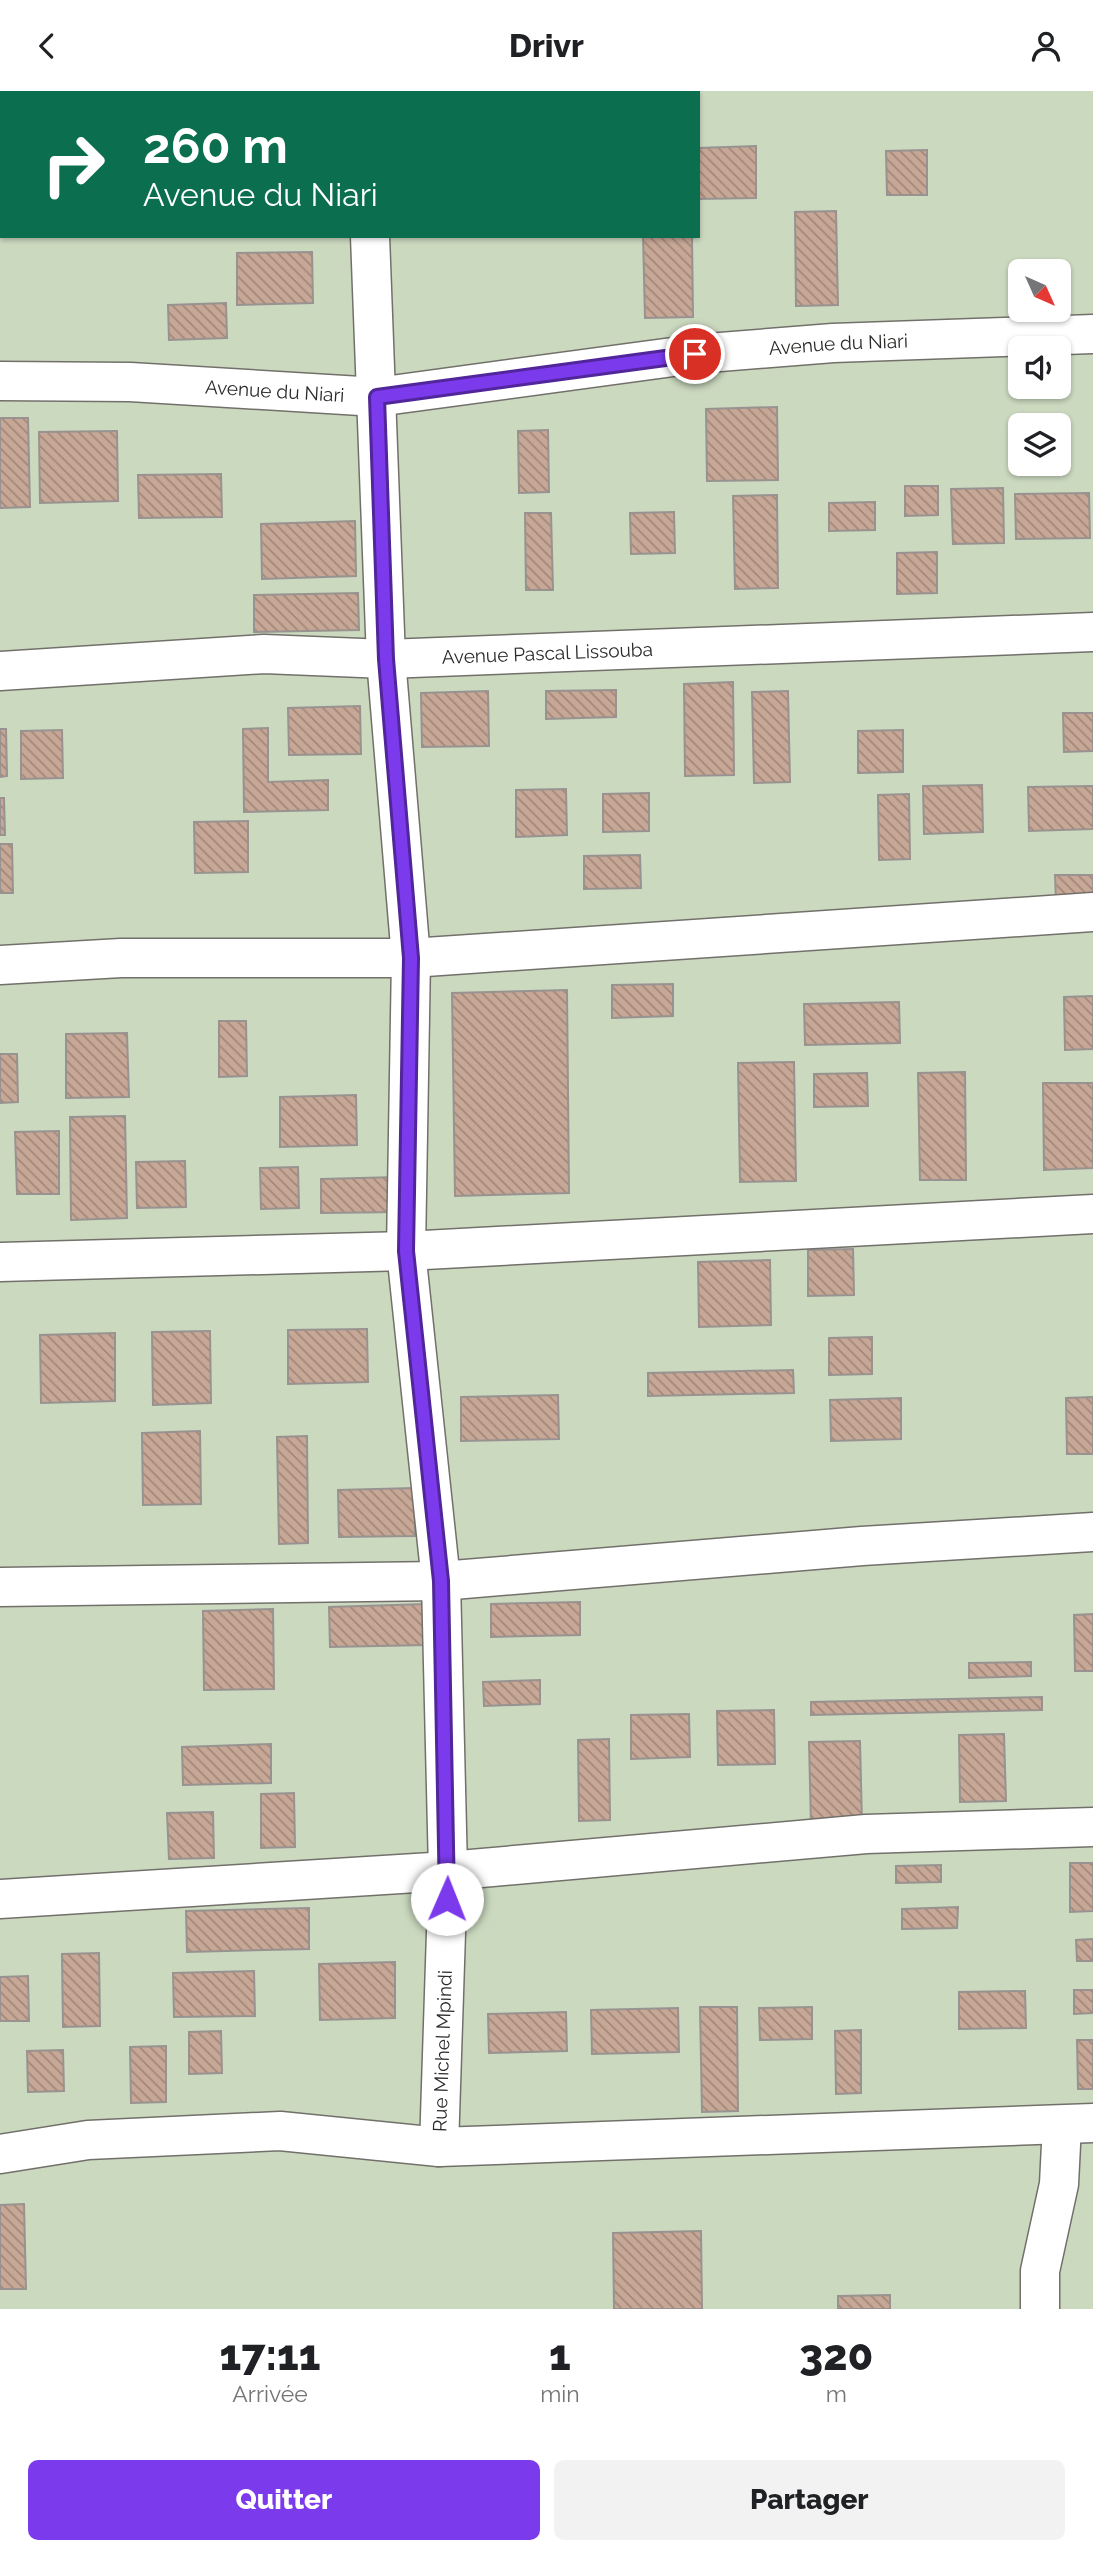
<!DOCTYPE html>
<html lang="fr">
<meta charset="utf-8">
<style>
:root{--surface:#fff;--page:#f2f2f2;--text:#202124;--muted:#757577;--accent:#7c3aed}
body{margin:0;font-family:Raleway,sans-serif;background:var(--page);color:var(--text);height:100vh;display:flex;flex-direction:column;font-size:26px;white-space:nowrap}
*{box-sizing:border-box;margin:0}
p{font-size:23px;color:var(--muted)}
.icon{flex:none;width:38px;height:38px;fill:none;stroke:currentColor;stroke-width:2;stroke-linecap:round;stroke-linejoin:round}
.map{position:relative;height:2218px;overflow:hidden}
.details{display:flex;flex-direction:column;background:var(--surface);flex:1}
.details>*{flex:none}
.top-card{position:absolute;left:0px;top:0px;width:700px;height:147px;box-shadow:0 2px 5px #0004;background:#0b6e4f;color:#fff;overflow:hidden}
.needle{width:46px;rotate:135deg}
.controls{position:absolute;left:1008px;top:168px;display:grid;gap:14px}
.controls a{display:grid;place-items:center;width:63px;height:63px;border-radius:10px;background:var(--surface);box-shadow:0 2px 5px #0004;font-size:35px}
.pin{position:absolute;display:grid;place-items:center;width:60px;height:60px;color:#fff;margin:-30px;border:4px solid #fff;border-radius:50%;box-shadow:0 2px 7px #0007}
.me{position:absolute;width:77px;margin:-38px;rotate:1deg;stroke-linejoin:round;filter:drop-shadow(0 0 5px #0008)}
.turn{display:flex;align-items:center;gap:24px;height:147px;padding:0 28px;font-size:32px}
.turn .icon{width:91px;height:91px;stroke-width:2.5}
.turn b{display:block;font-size:49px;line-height:60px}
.eta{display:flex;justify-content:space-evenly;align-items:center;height:119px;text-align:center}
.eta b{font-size:42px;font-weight:800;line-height:49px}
.button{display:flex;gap:14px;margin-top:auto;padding:14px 28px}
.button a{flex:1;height:80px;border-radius:10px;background:var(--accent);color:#fff;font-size:28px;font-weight:800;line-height:80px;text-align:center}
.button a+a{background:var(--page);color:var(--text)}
header{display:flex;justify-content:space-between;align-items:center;height:91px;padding:0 28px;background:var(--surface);font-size:32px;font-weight:800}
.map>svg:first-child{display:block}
.grass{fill:#cbd9bf;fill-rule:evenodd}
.building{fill:url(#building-back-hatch);stroke:#989390;stroke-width:2}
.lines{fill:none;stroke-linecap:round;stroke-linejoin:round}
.minor-casing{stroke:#73706b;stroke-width:41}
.minor{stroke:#fff;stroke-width:38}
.route-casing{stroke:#51269a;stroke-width:18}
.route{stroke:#7c3aed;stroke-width:12}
.labels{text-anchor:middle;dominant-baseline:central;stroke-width:5;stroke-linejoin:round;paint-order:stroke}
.street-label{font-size:19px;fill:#2b2a28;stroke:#fff}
</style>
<header><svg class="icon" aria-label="back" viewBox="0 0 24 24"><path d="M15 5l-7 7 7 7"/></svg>Drivr<svg class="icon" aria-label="person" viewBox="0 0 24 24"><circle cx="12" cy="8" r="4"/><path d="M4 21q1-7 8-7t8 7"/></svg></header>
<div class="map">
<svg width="1093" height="2218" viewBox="0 0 1093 2218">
<defs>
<pattern id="building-back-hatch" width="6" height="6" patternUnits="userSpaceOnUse" patternTransform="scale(1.75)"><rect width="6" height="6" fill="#c7a796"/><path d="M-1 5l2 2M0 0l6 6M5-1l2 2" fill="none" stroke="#a2887a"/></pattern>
</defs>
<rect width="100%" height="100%" fill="#ebe7e2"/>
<path class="grass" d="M0,0H1093V2218H0ZM2,2H698V145H2ZM1020,180H1059V219H1020ZM1020,257H1059V296H1020ZM1020,334H1059V373H1020Z"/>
<g class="building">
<polygon points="0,36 2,55 0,98"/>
<polygon points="756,55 756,107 698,108 698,57"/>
<polygon points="927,59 927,104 887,104 886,60"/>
<polygon points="836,120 838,214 796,215 795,121"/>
<polygon points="643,145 692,145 693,226 645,227"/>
<polygon points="312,161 313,212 237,214 237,162"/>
<polygon points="226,212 227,247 169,249 168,214"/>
<polygon points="777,316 778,389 707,390 706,318"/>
<polygon points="0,327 28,327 30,416 0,417"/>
<polygon points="548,339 549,401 519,402 518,340"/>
<polygon points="117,340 118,410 40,412 39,341"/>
<polygon points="221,383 222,426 139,427 138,384"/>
<polygon points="905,395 938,395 938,424 905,425"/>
<polygon points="1003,397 1004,452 953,453 951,398"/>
<polygon points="1089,402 1090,447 1016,448 1015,403"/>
<polygon points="777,404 778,497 735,498 733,405"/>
<polygon points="875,411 875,439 829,440 829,412"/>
<polygon points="674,421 675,462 631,463 630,422"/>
<polygon points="525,422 551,422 553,499 526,499"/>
<polygon points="355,430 356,485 262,488 261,433"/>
<polygon points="937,461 937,502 897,503 897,462"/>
<polygon points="358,502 359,539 254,541 254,504"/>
<polygon points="733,591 734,684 685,685 684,593"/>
<polygon points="616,599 616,626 546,628 546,600"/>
<polygon points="488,600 489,655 422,656 421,602"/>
<polygon points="788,600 790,691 754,692 752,601"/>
<polygon points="360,615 361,663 289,664 288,617"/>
<polygon points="1063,622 1093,622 1093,660 1064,661"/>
<polygon points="268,637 268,691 328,689 328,719 244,721 243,638"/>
<polygon points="0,638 6,638 7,685 0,686"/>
<polygon points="62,639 63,687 21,688 21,640"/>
<polygon points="903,639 903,681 858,682 858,640"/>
<polygon points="982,694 983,741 924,743 923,695"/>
<polygon points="1093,695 1093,738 1029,740 1028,696"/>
<polygon points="566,698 567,744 516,746 516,699"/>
<polygon points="649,702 649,740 603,741 603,703"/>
<polygon points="909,703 910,768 879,769 878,704"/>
<polygon points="0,707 4,707 5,744 0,744"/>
<polygon points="248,730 248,781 195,782 194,731"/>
<polygon points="0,753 12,753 13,802 0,802"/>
<polygon points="640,764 641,797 584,798 584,765"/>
<polygon points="1055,784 1093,784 1093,811 1056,812"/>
<polygon points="673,893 673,925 612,927 612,894"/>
<polygon points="567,899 569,1102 455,1105 452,902"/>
<polygon points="1093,905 1093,958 1065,959 1064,906"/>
<polygon points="899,911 900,952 805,954 804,913"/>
<polygon points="219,930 246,930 247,985 219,986"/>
<polygon points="127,942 129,1006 66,1007 66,943"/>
<polygon points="0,963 17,963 18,1011 0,1012"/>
<polygon points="794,971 796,1090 740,1091 738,972"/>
<polygon points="965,981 966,1089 920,1089 918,982"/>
<polygon points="867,982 868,1015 814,1016 814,983"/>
<polygon points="1043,992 1093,992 1093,1077 1044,1079"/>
<polygon points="356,1004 357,1054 280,1056 280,1006"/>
<polygon points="125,1025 127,1127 71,1129 70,1026"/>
<polygon points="59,1040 59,1103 17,1103 15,1041"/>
<polygon points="185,1070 186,1116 137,1117 136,1071"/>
<polygon points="298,1076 299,1117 261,1118 260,1077"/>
<polygon points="398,1086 399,1121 321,1122 321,1088"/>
<polygon points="853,1158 854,1204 808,1205 808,1159"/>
<polygon points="770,1169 771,1234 699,1236 698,1171"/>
<polygon points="367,1238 368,1291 288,1293 288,1239"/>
<polygon points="210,1240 211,1312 153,1314 152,1241"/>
<polygon points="115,1242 115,1310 41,1312 40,1244"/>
<polygon points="872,1246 872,1283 829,1284 829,1247"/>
<polygon points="793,1279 794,1302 648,1305 648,1282"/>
<polygon points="558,1304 559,1348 461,1350 461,1306"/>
<polygon points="1093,1306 1093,1363 1067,1363 1066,1307"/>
<polygon points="901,1307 901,1348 831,1350 830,1309"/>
<polygon points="200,1340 201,1413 143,1414 142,1342"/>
<polygon points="307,1345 308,1452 279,1453 277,1346"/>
<polygon points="414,1397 415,1445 339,1446 338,1399"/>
<polygon points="580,1511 580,1544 491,1546 491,1513"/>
<polygon points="426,1513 426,1554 330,1556 329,1516"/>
<polygon points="273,1518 274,1598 204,1599 203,1520"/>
<polygon points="1093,1523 1093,1580 1075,1580 1074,1524"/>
<polygon points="1031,1571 1031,1585 969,1587 969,1572"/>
<polygon points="540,1589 540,1613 484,1615 483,1591"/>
<polygon points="1042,1606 1042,1619 811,1624 811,1611"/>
<polygon points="774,1619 775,1673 718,1674 717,1620"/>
<polygon points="689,1623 690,1666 631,1668 631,1624"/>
<polygon points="1004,1643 1006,1710 960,1711 959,1644"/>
<polygon points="609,1648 610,1729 579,1730 578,1649"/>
<polygon points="860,1650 862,1732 811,1734 809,1651"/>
<polygon points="271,1653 271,1692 183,1694 182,1656"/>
<polygon points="294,1702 295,1756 261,1757 261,1703"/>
<polygon points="213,1721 214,1767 169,1768 167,1722"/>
<polygon points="1070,1772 1093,1772 1093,1820 1070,1821"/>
<polygon points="941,1774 941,1791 896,1792 896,1775"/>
<polygon points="958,1816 957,1837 902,1838 902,1818"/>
<polygon points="309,1817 309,1858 187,1861 186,1820"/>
<polygon points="1093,1848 1093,1870 1077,1870 1076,1849"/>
<polygon points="99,1862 100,1935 63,1936 62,1863"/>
<polygon points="395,1871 395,1927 320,1929 319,1873"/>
<polygon points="254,1880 255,1925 174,1926 173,1882"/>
<polygon points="28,1885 29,1930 0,1930 0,1886"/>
<polygon points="1074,1899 1093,1899 1093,1922 1074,1923"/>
<polygon points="1025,1900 1026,1937 959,1938 959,1901"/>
<polygon points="700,1916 737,1916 738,2020 702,2021"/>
<polygon points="812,1916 812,1948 760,1949 759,1917"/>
<polygon points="678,1917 679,1961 592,1963 591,1919"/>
<polygon points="566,1921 567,1960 489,1962 488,1923"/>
<polygon points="861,1939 861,2002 836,2003 835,1940"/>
<polygon points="221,1940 222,1982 189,1983 189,1941"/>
<polygon points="1077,1949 1093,1949 1093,1998 1078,1998"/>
<polygon points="166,1955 166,2011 131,2012 130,1956"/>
<polygon points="63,1959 64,2000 28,2001 27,1960"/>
<polygon points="24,2113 26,2198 0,2198 0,2114"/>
<polygon points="701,2140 702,2218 614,2218 613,2142"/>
<polygon points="890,2204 890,2218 838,2218 838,2205"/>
</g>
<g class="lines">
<defs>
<g id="minor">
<polyline points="7,2 67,0"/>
<polyline points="386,2 386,0"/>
<polyline points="370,145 386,568 411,867 406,1160 441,1490 448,1780 439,2056"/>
<path id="s1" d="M0,290L130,291L377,306L695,263L833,252L1093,243"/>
<path id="s2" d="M0,580L264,563L386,568L1093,541"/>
<polyline points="0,874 121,867 411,867 1093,821"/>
<polyline points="0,1171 406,1160 1093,1123"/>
<polyline points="0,1496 441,1490 862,1455 1093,1441"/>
<polyline points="0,1808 448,1780 866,1743 1093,1736"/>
<polyline points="0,2063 88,2049 280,2040 439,2056 1093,2032"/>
<polyline points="1040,2218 1040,2180 1059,2093 1062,2034"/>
</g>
</defs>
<use href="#minor" class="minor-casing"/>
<use href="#minor" class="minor"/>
</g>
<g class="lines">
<defs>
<polyline id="route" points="447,1808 441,1490 406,1160 411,867 386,568 377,306 695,263"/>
</defs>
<use href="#route" class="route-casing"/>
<use href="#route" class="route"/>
</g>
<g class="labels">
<g class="street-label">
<text stroke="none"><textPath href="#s1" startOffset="842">Avenue du Niari</textPath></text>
<text stroke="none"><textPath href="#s1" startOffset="275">Avenue du Niari</textPath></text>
<text stroke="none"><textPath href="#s2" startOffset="548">Avenue Pascal Lissouba</textPath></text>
<text transform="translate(442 1960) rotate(-88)">Rue Michel Mpindi</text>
</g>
</g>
</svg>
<div class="controls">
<a><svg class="needle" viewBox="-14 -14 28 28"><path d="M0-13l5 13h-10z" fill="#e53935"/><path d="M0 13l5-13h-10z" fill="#757577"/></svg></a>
<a><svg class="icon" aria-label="sound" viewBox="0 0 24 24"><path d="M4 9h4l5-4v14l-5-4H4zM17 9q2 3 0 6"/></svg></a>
<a><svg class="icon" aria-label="layers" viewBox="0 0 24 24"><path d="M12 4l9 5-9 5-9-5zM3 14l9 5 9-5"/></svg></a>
</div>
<div class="pin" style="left:695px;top:263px;background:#d93025"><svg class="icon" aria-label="arrive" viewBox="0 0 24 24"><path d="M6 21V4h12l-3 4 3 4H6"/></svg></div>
<svg class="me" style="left:447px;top:1808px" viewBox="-20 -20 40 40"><circle r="19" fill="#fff"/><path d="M0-13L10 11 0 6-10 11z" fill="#7c3aed"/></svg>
<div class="top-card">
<div class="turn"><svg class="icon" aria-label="right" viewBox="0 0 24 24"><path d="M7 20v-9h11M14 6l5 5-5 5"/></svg><div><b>260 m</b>Avenue du Niari</div></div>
</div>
</div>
<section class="details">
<div class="eta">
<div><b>17:11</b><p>Arrivée</p></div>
<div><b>1</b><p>min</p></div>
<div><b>320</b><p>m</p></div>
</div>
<div class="button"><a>Quitter</a><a>Partager</a></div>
</section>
